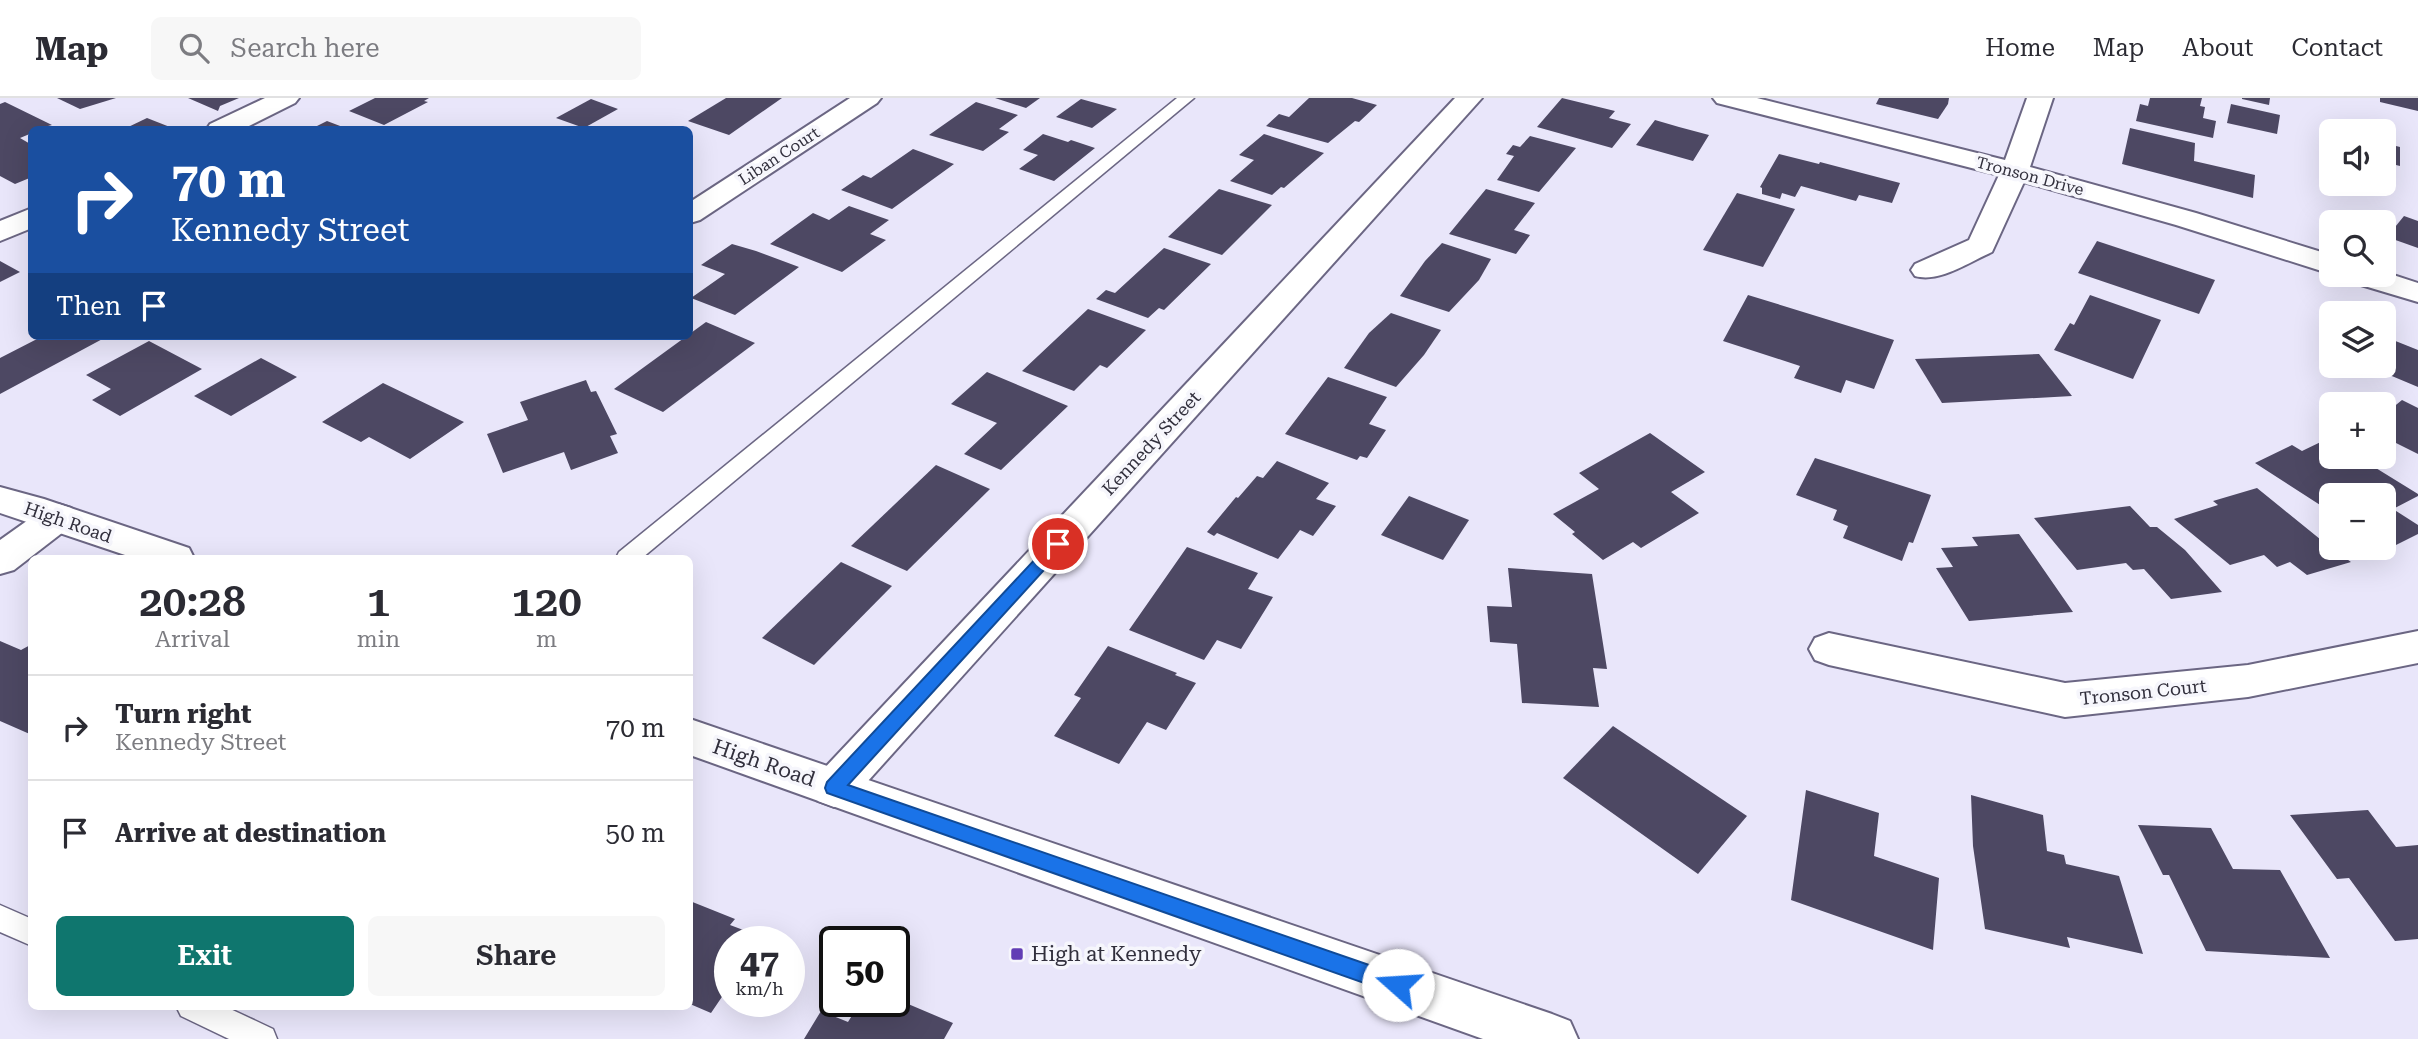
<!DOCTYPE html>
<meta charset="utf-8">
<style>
:root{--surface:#fff;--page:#f7f7f7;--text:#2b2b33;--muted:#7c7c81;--line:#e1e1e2;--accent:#0f766e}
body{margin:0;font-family:"Roboto Serif",serif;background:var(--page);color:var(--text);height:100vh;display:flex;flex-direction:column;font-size:26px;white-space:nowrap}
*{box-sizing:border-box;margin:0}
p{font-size:23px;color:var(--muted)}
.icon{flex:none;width:38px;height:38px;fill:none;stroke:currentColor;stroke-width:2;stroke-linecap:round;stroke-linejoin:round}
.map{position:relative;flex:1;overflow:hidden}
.sheet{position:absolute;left:28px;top:457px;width:665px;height:455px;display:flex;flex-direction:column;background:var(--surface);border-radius:10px;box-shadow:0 7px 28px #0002}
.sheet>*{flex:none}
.banner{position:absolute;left:28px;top:28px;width:665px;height:214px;border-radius:10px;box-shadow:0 7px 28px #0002;background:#1a4fa0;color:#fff;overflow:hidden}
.controls{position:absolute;left:2319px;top:21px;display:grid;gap:14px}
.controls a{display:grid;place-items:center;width:77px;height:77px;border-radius:10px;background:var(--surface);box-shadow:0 7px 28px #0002;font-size:35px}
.speed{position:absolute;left:714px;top:828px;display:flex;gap:14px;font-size:35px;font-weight:700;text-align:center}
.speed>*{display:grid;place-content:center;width:91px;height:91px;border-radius:50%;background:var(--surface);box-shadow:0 7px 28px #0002;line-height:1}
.speed small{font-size:18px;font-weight:400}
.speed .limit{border:4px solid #111;border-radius:10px;background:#fff;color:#111}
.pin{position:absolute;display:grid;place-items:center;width:60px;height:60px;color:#fff;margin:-30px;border:4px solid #fff;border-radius:50%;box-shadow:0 2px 7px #0007}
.me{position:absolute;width:77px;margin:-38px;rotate:289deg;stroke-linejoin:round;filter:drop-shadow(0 0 5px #0008)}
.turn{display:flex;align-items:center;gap:24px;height:147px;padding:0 28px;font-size:32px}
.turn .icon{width:91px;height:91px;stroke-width:2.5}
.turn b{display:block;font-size:49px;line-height:60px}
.then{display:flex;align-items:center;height:66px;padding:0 28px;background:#0003;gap:14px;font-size:26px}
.eta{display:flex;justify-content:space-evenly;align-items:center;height:119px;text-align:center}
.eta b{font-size:42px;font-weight:600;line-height:49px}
.button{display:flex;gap:14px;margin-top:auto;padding:14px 28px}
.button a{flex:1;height:80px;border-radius:10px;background:var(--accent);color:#fff;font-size:28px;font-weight:600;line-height:80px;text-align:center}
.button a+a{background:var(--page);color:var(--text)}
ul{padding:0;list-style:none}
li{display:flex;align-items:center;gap:21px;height:105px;padding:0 28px;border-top:2px solid var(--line)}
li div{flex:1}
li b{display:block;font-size:26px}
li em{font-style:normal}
header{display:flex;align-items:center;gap:42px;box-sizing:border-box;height:98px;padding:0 35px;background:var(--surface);border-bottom:2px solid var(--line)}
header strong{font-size:33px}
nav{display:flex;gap:38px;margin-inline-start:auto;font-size:24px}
.search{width:490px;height:63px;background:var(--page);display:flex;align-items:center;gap:18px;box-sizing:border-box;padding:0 24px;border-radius:10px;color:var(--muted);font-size:26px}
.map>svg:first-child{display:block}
.building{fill:#4d4863}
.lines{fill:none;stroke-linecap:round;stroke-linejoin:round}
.service-casing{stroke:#6b6683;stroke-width:3}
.minor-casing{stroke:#6b6683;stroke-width:4}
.secondary-casing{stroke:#6b6683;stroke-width:4}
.service{fill:#fff;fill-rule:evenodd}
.minor{fill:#fff;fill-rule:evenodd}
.secondary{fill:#fff;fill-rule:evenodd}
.route{fill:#1a73e8;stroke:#114b97;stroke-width:2}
.poi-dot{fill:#623db5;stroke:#f6f6fc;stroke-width:2.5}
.labels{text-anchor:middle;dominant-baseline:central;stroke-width:7;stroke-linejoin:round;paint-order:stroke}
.far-street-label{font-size:16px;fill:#312f3c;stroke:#f6f6fc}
.street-label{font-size:18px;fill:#312f3c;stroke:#f6f6fc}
.near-street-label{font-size:21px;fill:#312f3c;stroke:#f6f6fc}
.near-poi-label{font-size:21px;fill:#312f3c;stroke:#f6f6fc;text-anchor:start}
</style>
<header>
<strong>Map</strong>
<div class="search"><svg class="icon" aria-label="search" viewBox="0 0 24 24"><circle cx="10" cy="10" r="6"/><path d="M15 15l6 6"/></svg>Search here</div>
<nav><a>Home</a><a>Map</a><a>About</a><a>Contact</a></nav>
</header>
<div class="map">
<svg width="2418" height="941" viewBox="0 0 2418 941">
<rect width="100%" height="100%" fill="#e9e6fa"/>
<g class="building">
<polygon points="57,0 116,0 80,11"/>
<polygon points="188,0 239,0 220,8 218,13"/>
<polygon points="375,0 429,0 424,3 428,4 384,27 349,13"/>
<polygon points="726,0 782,0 729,37 688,23"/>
<polygon points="995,0 1040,0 1026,10"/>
<polygon points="1309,0 1352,0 1377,7 1359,24 1355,23 1328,45 1266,28 1279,16 1289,19"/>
<polygon points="1562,0 1615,13 1609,20 1631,26 1612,50 1537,29"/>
<polygon points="1879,0 1949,0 1948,6 1938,21 1876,6"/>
<polygon points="2150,0 2202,0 2200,8 2205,9 2203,20 2216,23 2213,40 2136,23 2140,6 2148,8"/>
<polygon points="2242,0 2270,0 2269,7 2242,1"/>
<polygon points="2380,0 2418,0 2418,13 2380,4"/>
<polygon points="591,1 618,11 584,30 556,20"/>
<polygon points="1081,1 1117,11 1092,30 1056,19"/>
<polygon points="5,4 52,27 32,32 32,35 20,40 32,47 32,79 15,86 0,78 0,6"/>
<polygon points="976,4 1018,17 999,31 1009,34 983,53 929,37"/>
<polygon points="2231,6 2280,17 2277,36 2227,25"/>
<polygon points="147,20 175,31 175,32 122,32"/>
<polygon points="1655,22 1679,29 1709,37 1693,63 1636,47"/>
<polygon points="327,23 348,31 348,32 309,32"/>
<polygon points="2130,30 2195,45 2194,63 2255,77 2253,100 2122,66"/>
<polygon points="1043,36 1068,44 1071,42 1095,50 1054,83 1019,71 1038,57 1023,52"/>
<polygon points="1264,36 1324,55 1284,90 1281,89 1272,97 1230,83 1254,62 1239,57"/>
<polygon points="1530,38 1576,50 1539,94 1497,82 1514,58 1506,56 1513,47 1520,49"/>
<polygon points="2384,45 2400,49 2400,68 2384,64"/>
<polygon points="913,51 954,66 892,111 841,92 863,77 871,80"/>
<polygon points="1779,56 1819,66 1820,64 1900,85 1892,105 1859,97 1856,103 1801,88 1795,99 1782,95 1780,101 1762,96 1762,90 1760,89"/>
<polygon points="1219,91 1272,107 1222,157 1168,139"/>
<polygon points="1486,91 1535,105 1514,132 1530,137 1516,156 1449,136"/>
<polygon points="1737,95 1795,111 1763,169 1703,152"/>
<polygon points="849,108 889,122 870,136 886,142 842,174 770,146 813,115 829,122"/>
<polygon points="2404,118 2418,123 2418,150 2387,139"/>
<polygon points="2097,143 2215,182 2199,216 2078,175"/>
<polygon points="1442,145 1491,161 1479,182 1449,214 1400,198 1425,163"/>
<polygon points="732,146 756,153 799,169 735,217 691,200 725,176 701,167"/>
<polygon points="1164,150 1211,166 1164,212 1159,210 1148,220 1096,201 1106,192 1115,195"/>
<polygon points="0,163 20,174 0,184"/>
<polygon points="1748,197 1894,242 1874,291 1846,282 1841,295 1794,280 1800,268 1723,243"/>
<polygon points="2090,197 2161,222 2133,281 2054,252 2070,225 2074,227"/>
<polygon points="1088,211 1146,232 1107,270 1100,267 1074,293 1022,273"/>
<polygon points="1391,215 1441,232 1424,257 1396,289 1344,270 1369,235"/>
<polygon points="706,224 755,245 663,314 614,291"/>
<polygon points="32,238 108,238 0,296 0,260 37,241"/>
<polygon points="2393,242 2418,252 2418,289 2368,268 2384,268 2384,253"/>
<polygon points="149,243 202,271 120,318 92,302 111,291 86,277"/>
<polygon points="2039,256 2072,298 1942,305 1915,261"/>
<polygon points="261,260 297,279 231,318 194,298"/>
<polygon points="987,274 1068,308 1001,372 964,356 997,325 951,306"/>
<polygon points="1328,279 1387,299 1369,326 1386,332 1367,360 1360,358 1357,362 1285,336"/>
<polygon points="586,282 591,294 596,293 617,336 610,338 618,355 571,372 564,354 503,375 487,336 528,322 520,304"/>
<polygon points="383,285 464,324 410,361 369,339 361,344 322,324"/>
<polygon points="2402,302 2418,310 2418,356 2384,339 2384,307 2391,311"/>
<polygon points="1650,335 1705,374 1671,394 1699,415 1641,450 1633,444 1603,462 1572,436 1575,434 1553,416 1599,391 1579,375"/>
<polygon points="2329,340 2331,359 2358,359 2418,396 2418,398 2393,411 2418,427 2418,436 2384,453 2379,450 2384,450 2384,397 2331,397 2331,418 2327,416 2331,414 2255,365 2292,347 2302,353"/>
<polygon points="1815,360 1931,397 1913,445 1909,444 1902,463 1843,440 1848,428 1833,422 1837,412 1796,397"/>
<polygon points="1277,363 1329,385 1316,401 1336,408 1313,438 1300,432 1278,461 1217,435 1214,438 1207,434 1236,399 1238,400 1257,378 1263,380"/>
<polygon points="936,367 990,391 907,473 851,448"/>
<polygon points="2257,390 2331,450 2351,464 2307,477 2290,464 2277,469 2264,457 2230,467 2174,421 2218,407 2213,403"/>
<polygon points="1409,398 1469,422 1443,462 1381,437"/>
<polygon points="2130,408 2150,429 2157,429 2185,452 2222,494 2171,501 2144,471 2133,472 2126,465 2077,472 2034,420"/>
<polygon points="2019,436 2073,514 1969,523 1936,470 1953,469 1941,450 1978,448 1972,439"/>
<polygon points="1187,449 1258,475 1248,491 1273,499 1241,551 1217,542 1204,562 1129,532"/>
<polygon points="841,464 892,488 814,567 762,540"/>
<polygon points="1508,470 1592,476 1607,571 1593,570 1599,609 1522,605 1517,546 1490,544 1487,508 1512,509"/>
<polygon points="0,543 21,552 32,546 32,637 0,623"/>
<polygon points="1108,548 1177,575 1175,577 1196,585 1166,632 1147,624 1119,666 1054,638 1081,600 1074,597"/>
<polygon points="1613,628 1747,718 1698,776 1563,680"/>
<polygon points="1806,692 1879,715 1874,758 1939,780 1933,852 1791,802"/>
<polygon points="1971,697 2043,717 2047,753 2064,757 2066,766 2119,778 2143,856 2067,839 2070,850 1985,831 1973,748"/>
<polygon points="2368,712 2396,749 2418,747 2418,841 2395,843 2349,780 2337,781 2290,717"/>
<polygon points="2138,727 2211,730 2233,771 2280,772 2330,860 2206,853 2169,777 2163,777"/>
<polygon points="690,803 735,821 730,827 762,839 759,844 730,844 730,887 711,915 690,906"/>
<polygon points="894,900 953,925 944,941 804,941 821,913 848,924 861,903 894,903"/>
</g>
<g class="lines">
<defs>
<g id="service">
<polygon points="1177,0 1194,0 642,460 616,460 619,454"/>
<polygon points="0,807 32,821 32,848 0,834"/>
<polygon points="176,908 224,908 273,931 277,941 229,941 181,918"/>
</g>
<g id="minor">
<polygon points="265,0 299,0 295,5 241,32 206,32 210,26"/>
<polygon points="850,0 881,0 877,5 700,122 690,125 690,104"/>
<polygon points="1455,0 1482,0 850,703 834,709 818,703 812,690 818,677"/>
<path d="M1713,0H1757L2005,62L2027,0H2053L2030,69L2196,115L2331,157V176L2176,127L2024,84L1992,154C1969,164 1940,185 1915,178L1911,172L1915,166L1969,142L1999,77L1717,5Z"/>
<polygon points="32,110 32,130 0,143 0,123"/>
<polygon points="2384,174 2418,185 2418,204 2351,184 2347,177 2384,177"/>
<polygon points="58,406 71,410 77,419 71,428 14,472 0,476 0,442 45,410"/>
<polygon points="2418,533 2418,565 2248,599 2065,619 1829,567 1815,562 1809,551 1815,540 1829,535 2065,585 2248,567"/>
</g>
<g id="secondary">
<polygon points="0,389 44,401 189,450 194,460 134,460 0,415"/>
<polygon points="690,621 1552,916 1570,923 1578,941 1483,941 690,657"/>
</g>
</defs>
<use href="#service" class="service-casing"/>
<use href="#minor" class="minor-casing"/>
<use href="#secondary" class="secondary-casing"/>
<use href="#service" class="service"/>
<use href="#minor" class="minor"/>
<use href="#secondary" class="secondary"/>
</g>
<polygon class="route" points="1058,441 1064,442 1066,446 1064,450 848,687 1398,877 1405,880 1408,887 1405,894 1398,897 827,695 825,690 827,684 1053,442"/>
<rect class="poi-dot" x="1010" y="849" width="14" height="14" rx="3.5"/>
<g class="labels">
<g class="far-street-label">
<text transform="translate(779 58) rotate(-33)">Liban Court</text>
<text transform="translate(2030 78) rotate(15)">Tronson Drive</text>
</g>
<g class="street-label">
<text transform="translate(1151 345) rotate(-47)">Kennedy Street</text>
<text transform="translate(68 424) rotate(19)">High Road</text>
<text transform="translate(2143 594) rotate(-6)">Tronson Court</text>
</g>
<g class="near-street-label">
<text transform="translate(764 665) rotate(19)">High Road</text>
</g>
<g class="near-poi-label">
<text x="1031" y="856">High at Kennedy</text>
</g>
</g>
</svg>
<div class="controls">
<a><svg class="icon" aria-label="sound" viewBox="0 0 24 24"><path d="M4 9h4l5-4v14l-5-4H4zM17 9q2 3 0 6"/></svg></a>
<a><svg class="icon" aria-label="search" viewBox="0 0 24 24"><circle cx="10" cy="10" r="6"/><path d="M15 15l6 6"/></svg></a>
<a><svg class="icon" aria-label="layers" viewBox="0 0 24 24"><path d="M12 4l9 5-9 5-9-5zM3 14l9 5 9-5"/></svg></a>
<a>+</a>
<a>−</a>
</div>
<div class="speed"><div>47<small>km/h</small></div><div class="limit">50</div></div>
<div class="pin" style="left:1058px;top:446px;background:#d93025"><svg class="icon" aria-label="arrive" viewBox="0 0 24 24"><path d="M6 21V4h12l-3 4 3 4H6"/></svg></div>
<svg class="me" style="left:1398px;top:887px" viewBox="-20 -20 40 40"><circle r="19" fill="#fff"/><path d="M0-13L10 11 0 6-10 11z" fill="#1a73e8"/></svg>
<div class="banner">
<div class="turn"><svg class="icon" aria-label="right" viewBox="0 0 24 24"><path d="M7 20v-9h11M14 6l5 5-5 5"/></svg><div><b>70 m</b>Kennedy Street</div></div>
<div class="then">Then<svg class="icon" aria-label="arrive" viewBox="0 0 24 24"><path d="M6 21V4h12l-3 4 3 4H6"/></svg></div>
</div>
<section class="sheet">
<div class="eta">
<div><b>20:28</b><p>Arrival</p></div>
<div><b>1</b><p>min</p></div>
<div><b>120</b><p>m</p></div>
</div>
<ul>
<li><svg class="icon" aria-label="right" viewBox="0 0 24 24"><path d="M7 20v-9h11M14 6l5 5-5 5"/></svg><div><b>Turn right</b><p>Kennedy Street</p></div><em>70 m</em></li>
<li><svg class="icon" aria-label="arrive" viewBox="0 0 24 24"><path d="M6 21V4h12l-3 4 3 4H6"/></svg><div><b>Arrive at destination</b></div><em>50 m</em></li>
</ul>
<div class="button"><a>Exit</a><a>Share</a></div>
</section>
</div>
